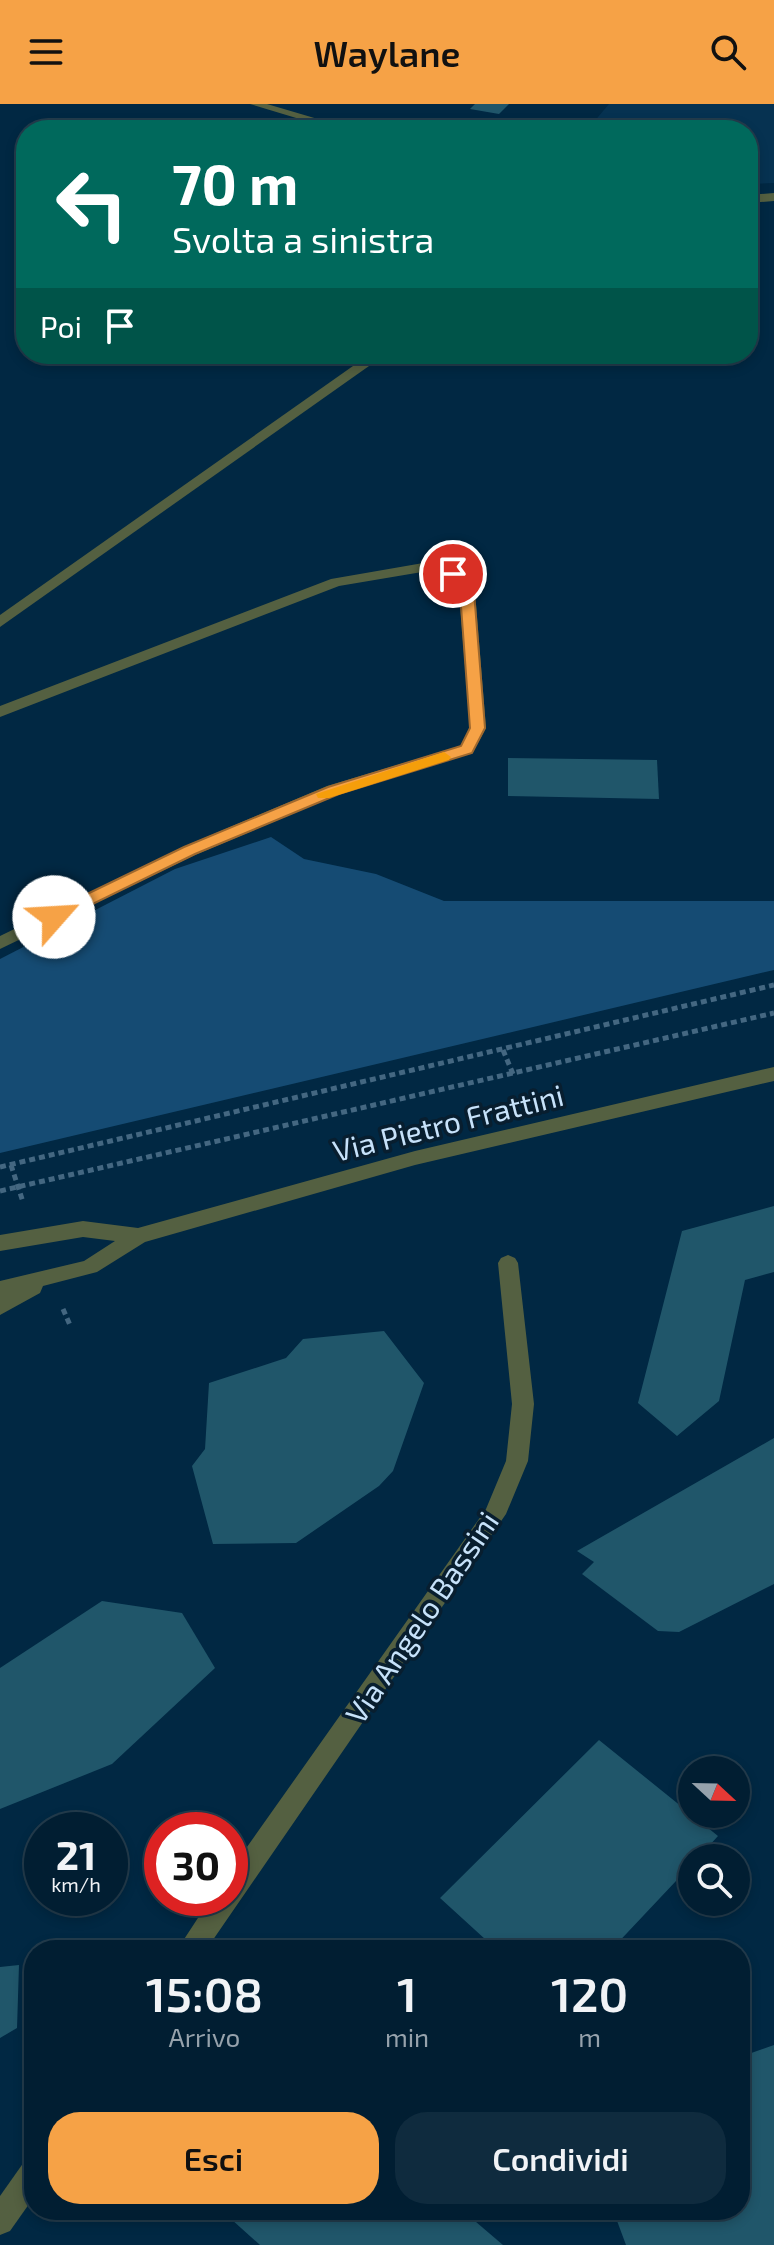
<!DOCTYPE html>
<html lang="it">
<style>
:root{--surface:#011e32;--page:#0f2b3e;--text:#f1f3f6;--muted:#96a2ac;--line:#233c4d;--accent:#f6a246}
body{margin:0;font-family:"Exo 2",sans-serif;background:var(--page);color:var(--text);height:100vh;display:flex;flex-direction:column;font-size:30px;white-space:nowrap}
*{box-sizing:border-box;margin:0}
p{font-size:26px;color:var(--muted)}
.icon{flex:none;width:44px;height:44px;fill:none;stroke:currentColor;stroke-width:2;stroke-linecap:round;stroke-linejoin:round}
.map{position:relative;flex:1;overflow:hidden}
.side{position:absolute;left:24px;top:1836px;width:726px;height:280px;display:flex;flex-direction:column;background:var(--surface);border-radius:32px;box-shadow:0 4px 12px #0003,0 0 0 2px var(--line)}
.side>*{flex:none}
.banner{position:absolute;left:16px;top:16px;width:742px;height:244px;border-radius:32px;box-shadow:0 4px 12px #0003,0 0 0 2px var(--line);background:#00695c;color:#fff;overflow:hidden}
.needle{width:52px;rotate:112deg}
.controls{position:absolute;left:678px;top:1652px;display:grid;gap:16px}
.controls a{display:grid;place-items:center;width:72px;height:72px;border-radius:50%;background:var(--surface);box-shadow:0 4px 12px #0003,0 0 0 2px var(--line);font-size:40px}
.speed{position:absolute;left:24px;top:1708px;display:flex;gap:16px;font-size:40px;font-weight:700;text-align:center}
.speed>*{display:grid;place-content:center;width:104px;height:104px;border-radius:50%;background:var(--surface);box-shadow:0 4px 12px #0003,0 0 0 2px var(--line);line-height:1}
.speed small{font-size:20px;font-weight:400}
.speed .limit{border:12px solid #d22;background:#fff;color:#111}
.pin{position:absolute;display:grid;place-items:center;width:68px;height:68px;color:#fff;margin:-34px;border:4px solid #fff;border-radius:50%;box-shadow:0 2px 8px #0007}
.me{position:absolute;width:88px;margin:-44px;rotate:64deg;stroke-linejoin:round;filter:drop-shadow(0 0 6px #0008)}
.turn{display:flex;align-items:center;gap:28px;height:168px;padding:0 24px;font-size:36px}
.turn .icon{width:104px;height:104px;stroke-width:2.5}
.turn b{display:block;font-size:56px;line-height:68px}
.then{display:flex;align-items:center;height:76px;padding:0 24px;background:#0003;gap:16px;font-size:30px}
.eta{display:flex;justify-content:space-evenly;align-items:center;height:136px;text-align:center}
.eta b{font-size:48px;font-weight:600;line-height:56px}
.action{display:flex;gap:16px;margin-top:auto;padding:16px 24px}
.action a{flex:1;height:92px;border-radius:32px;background:var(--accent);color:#111;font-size:32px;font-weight:600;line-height:92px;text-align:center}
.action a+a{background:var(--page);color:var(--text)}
header{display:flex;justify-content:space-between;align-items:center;height:104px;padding:0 24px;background:var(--accent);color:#111;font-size:36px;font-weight:600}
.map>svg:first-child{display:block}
.built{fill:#063251}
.green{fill:#154b73}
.building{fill:#20566a}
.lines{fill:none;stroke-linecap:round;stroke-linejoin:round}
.path{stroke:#446781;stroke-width:5;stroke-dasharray:6 4;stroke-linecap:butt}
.minor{fill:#546041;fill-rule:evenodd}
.route{fill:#f6a246;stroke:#a0692e;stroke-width:2}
.slow{fill:#f59e0b}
.labels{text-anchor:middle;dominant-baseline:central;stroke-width:7;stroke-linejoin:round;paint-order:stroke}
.street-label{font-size:30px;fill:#c7e2fa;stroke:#081e2f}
</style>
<header><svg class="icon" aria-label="menu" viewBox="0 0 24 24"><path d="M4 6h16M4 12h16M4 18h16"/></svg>Waylane<svg class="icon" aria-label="search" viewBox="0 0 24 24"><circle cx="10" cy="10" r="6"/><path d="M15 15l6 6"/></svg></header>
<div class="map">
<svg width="774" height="2141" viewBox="0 0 774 2141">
<rect width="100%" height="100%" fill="#012843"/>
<polygon class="built" points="609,0 774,0 774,79 748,80 748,26 587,26"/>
<polygon class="green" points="271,733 304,755 376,770 444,797 774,797 774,866 0,1049 0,855 175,765"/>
<g class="building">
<polygon points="475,0 509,0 499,10 470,5"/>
<polygon points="508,654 657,656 659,695 508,692"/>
<polygon points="774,1102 774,1168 745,1176 719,1297 677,1332 638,1299 682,1127"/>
<polygon points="384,1227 424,1279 393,1367 379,1382 296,1439 213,1440 192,1362 205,1345 209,1279 286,1254 303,1235"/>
<polygon points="774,1334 774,1480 679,1528 658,1527 582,1470 594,1458 577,1447"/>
<polygon points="102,1497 182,1509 215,1564 112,1660 0,1705 0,1564"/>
<polygon points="599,1636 718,1732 698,1754 692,1754 692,1760 611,1846 497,1846 440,1794"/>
<polygon points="19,1861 17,1924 0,1934 0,1863"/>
<polygon points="774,1941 774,2141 626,2141 613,2106 740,2106 740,1953"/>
<polygon points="221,2106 462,2106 503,2141 260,2141"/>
</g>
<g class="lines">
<g class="path">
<polyline points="503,946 513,970"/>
<polyline points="11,1061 23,1098"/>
<polyline points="0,1063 774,881"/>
<polyline points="0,1087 774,909"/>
<polyline points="63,1205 70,1221"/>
</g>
<g class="minor">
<polygon points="250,0 267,0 355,26 336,26"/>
<polygon points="774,89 774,97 748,99 748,91"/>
<polygon points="370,250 386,250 0,523 0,511"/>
<polygon points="429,458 458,467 475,488 486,624 473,648 339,690 195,751 0,845 0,832 183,743 327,682 461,642 470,624 459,488 448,473 428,467 339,482 0,613 0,602 331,475"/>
<polygon points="774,963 774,977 415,1061 145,1138 97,1168 43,1182 40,1189 0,1211 0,1177 84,1157 115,1137 83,1133 0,1147 0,1131 83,1117 138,1124 415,1047"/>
<polygon points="508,1151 515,1154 518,1159 534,1300 528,1357 506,1410 206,1846 177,1846 211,1794 230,1794 230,1767 486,1405 506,1357 512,1300 498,1159 501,1154"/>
<polygon points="34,2054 34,2093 10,2127 0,2131 0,2092 24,2058"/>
</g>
</g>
<polygon class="route" points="453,466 458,467 474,488 485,624 472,649 339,690 195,750 60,816 48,816 48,809 184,743 328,683 461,642 470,624 460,488 447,470"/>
<polygon class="slow" points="444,648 451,653 449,656 329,694 318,694 316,690"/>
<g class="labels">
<g class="street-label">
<text transform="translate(448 1018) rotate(-14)">Via Pietro Frattini</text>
<text transform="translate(421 1513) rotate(-56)">Via Angelo Bassini</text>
</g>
</g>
</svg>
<div class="controls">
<a><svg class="needle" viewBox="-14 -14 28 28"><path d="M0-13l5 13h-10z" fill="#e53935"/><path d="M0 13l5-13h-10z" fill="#96a2ac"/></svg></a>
<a><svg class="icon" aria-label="search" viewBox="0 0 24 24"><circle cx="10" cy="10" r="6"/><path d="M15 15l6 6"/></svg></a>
</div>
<div class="speed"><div>21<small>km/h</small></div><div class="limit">30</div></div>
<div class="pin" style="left:453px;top:470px;background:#d93025"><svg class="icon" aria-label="arrive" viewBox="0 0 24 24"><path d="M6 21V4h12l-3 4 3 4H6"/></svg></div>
<svg class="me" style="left:54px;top:813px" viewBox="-20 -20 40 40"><circle r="19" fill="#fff"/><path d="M0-13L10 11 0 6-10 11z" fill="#f6a246"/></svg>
<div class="banner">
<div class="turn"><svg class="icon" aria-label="left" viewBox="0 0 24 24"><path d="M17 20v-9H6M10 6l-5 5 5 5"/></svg><div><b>70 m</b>Svolta a sinistra</div></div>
<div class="then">Poi<svg class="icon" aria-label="arrive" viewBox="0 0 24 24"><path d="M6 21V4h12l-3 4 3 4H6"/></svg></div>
</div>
<section class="side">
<div class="eta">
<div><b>15:08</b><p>Arrivo</p></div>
<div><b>1</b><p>min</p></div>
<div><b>120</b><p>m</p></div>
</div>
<div class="action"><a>Esci</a><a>Condividi</a></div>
</section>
</div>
